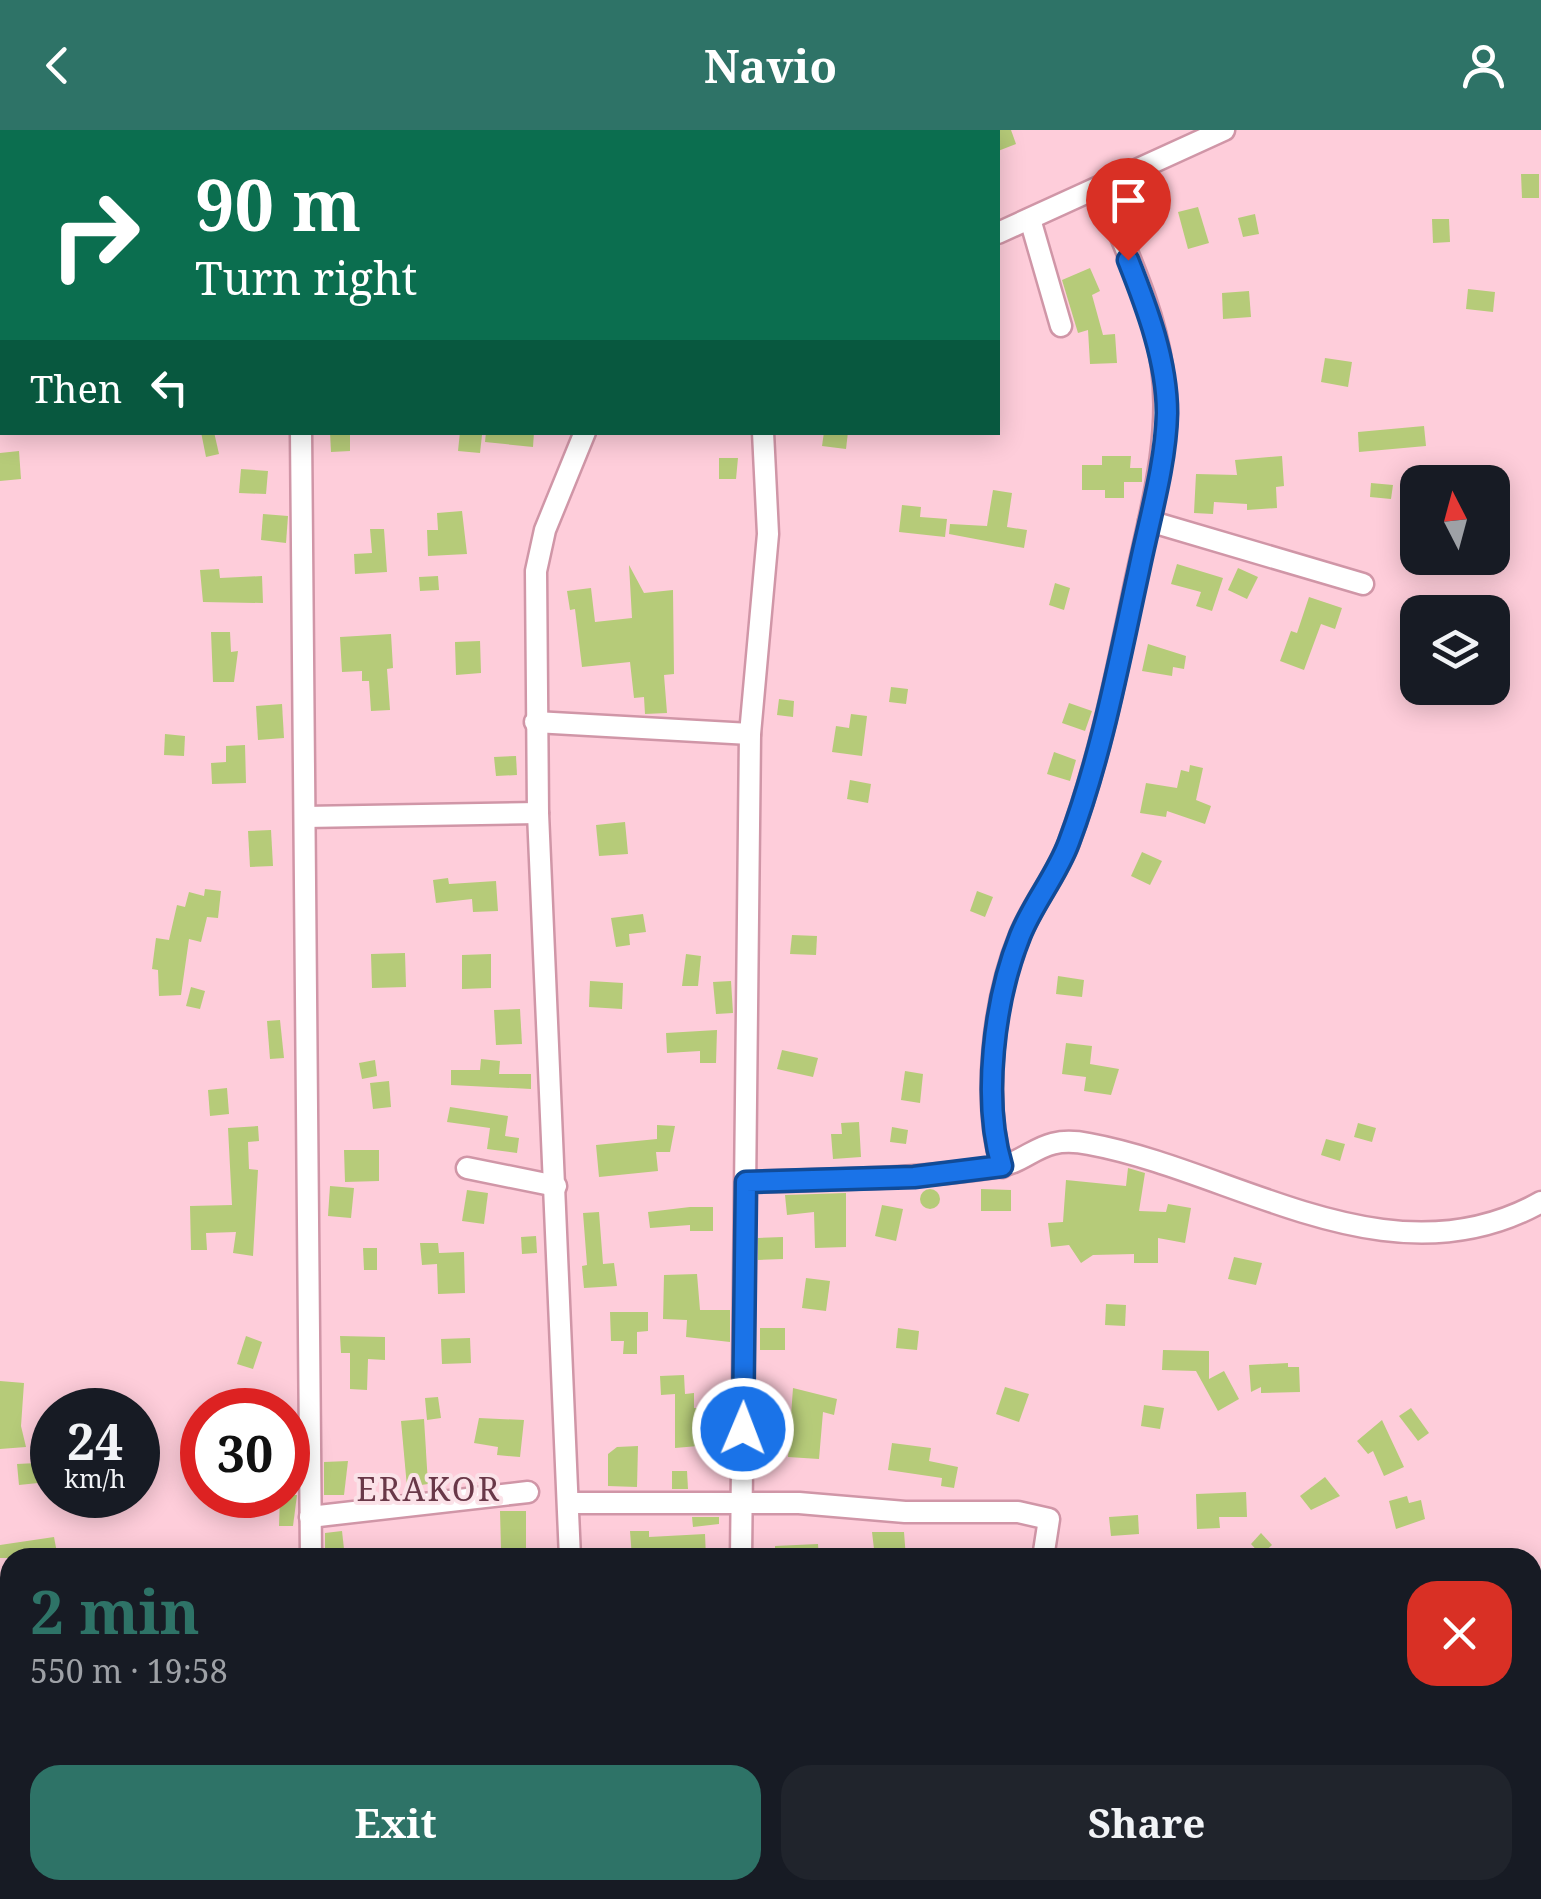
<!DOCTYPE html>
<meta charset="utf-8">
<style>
:root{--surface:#171b24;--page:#20242c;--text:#f1f3f6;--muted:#9ea1a6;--accent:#2e7367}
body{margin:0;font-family:"Noto Serif",serif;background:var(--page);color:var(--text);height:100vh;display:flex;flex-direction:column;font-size:38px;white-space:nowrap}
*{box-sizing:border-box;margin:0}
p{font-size:32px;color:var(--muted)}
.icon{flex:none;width:55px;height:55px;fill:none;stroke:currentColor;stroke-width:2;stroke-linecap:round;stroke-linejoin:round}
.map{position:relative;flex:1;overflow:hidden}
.details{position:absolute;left:0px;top:1418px;width:1542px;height:352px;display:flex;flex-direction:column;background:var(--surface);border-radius:30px 30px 0 0;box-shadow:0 5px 25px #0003}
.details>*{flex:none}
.guide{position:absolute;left:0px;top:0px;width:1000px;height:305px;box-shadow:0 5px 25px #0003;background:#0b6e4f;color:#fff;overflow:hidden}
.needle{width:65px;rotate:354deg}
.tools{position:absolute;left:1400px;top:335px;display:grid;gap:20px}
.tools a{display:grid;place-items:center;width:110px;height:110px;border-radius:20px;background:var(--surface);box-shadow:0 5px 25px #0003;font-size:50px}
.speed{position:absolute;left:30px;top:1258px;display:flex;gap:20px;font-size:50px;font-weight:700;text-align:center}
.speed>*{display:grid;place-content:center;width:130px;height:130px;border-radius:50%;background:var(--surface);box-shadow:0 5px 25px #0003;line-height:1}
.speed small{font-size:25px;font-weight:400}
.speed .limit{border:15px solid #d22;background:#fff;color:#111}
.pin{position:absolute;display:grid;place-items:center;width:85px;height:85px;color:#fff;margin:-102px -42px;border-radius:50% 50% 50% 0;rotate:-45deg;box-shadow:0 0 10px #0007}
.pin .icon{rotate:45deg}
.me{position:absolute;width:110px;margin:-55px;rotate:1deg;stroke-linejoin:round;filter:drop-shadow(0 0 8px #0008)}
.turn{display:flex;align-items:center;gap:35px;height:210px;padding:0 30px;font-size:45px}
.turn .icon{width:130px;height:130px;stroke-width:2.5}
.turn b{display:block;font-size:70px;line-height:85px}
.then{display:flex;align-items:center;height:95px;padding:0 30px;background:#0003;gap:20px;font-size:38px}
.round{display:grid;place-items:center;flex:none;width:105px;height:105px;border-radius:30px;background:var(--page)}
.summary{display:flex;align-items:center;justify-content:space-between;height:170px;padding:0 30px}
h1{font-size:60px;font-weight:700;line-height:75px;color:var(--accent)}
.primary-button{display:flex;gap:20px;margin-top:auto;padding:20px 30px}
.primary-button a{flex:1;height:115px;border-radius:30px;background:var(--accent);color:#fff;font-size:40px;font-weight:700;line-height:115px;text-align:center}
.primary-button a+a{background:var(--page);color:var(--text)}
header{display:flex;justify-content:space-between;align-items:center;height:130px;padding:0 30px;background:var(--accent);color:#fff;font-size:45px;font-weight:700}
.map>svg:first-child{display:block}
.building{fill:#b6cb79}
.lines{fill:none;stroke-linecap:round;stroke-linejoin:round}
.minor-casing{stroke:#d096a7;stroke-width:25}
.minor{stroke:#fff;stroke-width:20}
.route-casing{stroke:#114b97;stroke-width:25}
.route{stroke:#1a73e8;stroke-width:18}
.labels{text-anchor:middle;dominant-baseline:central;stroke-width:8;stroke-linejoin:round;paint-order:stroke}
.quarter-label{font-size:32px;letter-spacing:2.5px;fill:#693848;stroke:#fbe2e8}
</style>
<header><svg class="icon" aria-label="back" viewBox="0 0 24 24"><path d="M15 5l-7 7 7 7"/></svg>Navio<svg class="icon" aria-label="person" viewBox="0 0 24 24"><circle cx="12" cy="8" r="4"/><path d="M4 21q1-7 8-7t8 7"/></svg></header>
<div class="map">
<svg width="1541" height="1769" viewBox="0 0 1541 1769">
<rect width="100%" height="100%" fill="#fecdda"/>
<g class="building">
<polygon points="998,0 1011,0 1016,14 998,21"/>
<polygon points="1521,44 1539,44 1539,68 1522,68"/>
<polygon points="1198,77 1209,113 1188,119 1178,82"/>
<polygon points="1255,84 1259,104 1243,107 1238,88"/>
<polygon points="1432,89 1449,89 1450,112 1433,113"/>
<polygon points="1090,138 1100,161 1092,165 1103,205 1115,204 1117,233 1090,234 1088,200 1078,203 1062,150"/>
<polygon points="1468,159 1495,162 1493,182 1466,179"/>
<polygon points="1249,161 1251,187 1223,189 1222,163"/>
<polygon points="1325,228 1352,232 1348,257 1321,252"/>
<polygon points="1424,296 1426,316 1359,322 1358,302"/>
<polygon points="201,302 214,302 219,324 206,327"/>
<polygon points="330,302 350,302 350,321 331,322"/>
<polygon points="460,302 482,305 480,323 458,321"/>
<polygon points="486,302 534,302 533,317 485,312"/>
<polygon points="824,302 848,302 846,319 822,316"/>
<polygon points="19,321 21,349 0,351 0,323"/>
<polygon points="1102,326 1131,326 1130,338 1142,338 1142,352 1124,352 1124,368 1105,368 1105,360 1082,360 1082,335 1102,335"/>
<polygon points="1282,326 1284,356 1276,357 1277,378 1247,380 1247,374 1214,372 1213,384 1194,383 1196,344 1237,345 1235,330"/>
<polygon points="719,328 738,328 736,349 719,349"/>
<polygon points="1437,336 1461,337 1461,352 1436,352"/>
<polygon points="241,339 268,341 266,364 239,363"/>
<polygon points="1371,353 1393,355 1391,369 1370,367"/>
<polygon points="993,360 1012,363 1007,397 1027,400 1024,418 949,404 950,394 987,396"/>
<polygon points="902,375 921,377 920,387 947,389 945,407 899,402"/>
<polygon points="462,381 467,424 428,426 427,400 438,400 437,383"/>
<polygon points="263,384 288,386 286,413 261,410"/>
<polygon points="370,399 384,399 387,442 355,444 354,424 372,423"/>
<polygon points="1177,434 1223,448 1212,481 1196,476 1201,462 1171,454"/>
<polygon points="629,435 644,463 673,460 674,544 664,545 667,583 645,584 644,567 634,568 630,532 582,537 575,479 570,480 567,461 591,458 595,492 632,488"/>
<polygon points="1238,438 1258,447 1247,469 1228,460"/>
<polygon points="219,439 220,448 262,446 263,473 203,472 200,440"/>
<polygon points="438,446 439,460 420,461 419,447"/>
<polygon points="1055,453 1070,458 1064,480 1049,475"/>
<polygon points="1309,467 1342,478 1335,499 1321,494 1304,540 1280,531 1291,501 1297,503"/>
<polygon points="211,502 230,502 231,522 238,521 234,552 213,552"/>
<polygon points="391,504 393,538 387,539 390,580 371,581 369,551 362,551 362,541 342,542 340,507"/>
<polygon points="480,511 481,543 456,545 455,512"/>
<polygon points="1148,514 1186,526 1184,539 1173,537 1172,546 1142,541"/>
<polygon points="891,557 908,559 906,574 889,572"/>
<polygon points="779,569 794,571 793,587 777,585"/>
<polygon points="1069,573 1092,581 1085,601 1062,593"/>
<polygon points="282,574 284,608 258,610 256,576"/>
<polygon points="851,584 867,586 862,626 832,622 836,596 849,598"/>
<polygon points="165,604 185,606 184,626 164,625"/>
<polygon points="245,615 246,653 212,654 211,633 226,632 226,616"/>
<polygon points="1054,622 1076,630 1070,651 1047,644"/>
<polygon points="516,626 517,645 496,646 494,627"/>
<polygon points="1190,635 1203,638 1196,670 1211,676 1205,694 1167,681 1166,687 1140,683 1146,653 1177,658 1181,640 1189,642"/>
<polygon points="850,650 871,654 868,673 847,669"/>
<polygon points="625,692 628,724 599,726 596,695"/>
<polygon points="271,700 273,736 250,737 248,701"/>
<polygon points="1142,722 1162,731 1150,755 1131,746"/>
<polygon points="448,748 449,754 496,751 498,781 473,782 472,769 436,773 433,750"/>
<polygon points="205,759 221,761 218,788 207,787 201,812 189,809 181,865 159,866 158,840 152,839 156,808 169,810 177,775 185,777 189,762 204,766"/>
<polygon points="977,761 993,767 985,787 970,781"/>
<polygon points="643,784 646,802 629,804 630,815 616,817 611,788"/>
<polygon points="792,805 817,806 816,825 790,824"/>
<polygon points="405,823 406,857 372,858 371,824"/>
<polygon points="491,824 491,858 462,859 462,825"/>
<polygon points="686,824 701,826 698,856 682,856"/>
<polygon points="1058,846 1084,850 1082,867 1056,864"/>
<polygon points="590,851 623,853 622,879 589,877"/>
<polygon points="731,851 733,883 716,884 713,852"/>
<polygon points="191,857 205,861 200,879 186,876"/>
<polygon points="520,879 522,914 496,915 494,880"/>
<polygon points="280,890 284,928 270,929 267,891"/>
<polygon points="717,900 716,933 700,933 700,921 667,923 666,903"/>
<polygon points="1066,913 1092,916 1090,934 1119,939 1111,965 1084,961 1086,947 1062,944"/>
<polygon points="782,920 818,928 813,947 777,939"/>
<polygon points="481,929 500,931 499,944 531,944 531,959 451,955 451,940 480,940"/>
<polygon points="375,930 377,946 362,949 359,933"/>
<polygon points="905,941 923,944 920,973 901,970"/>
<polygon points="389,951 391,977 373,979 370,953"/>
<polygon points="227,958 229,984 210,986 208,960"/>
<polygon points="450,977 508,986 505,1006 519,1008 517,1023 487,1019 490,998 447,992"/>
<polygon points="859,992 861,1027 833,1029 831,1004 842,1004 841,993"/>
<polygon points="1358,993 1376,998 1372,1012 1354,1007"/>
<polygon points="657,995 675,996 670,1022 656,1022 658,1041 599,1047 596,1015 657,1009"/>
<polygon points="258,996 259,1011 248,1012 249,1039 258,1040 253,1126 233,1123 236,1102 206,1103 207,1120 191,1120 190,1076 232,1075 228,998"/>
<polygon points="892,997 908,1000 906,1014 890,1012"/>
<polygon points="1326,1009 1345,1014 1340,1031 1321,1025"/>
<polygon points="344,1020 379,1020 379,1051 345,1052"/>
<polygon points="1128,1038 1145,1043 1139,1081 1166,1082 1168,1074 1191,1078 1185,1113 1158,1108 1158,1133 1134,1133 1134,1124 1093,1125 1081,1133 1069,1115 1051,1117 1048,1093 1063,1092 1066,1050 1126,1056"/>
<polygon points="330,1056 354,1058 351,1088 328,1086"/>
<polygon points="981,1059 1011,1060 1011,1081 981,1081"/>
<circle cx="930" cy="1069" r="10"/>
<polygon points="467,1060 488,1063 484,1094 462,1091"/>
<polygon points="846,1063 846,1117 815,1118 814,1082 787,1085 785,1065"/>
<polygon points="882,1075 903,1079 896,1111 875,1106"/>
<polygon points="690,1077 713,1077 713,1101 690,1101 690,1095 650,1098 648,1082"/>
<polygon points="599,1082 603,1134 614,1133 617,1156 584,1158 582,1136 587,1135 583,1083"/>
<polygon points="536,1106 537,1123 522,1124 521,1107"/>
<polygon points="783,1107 783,1129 758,1130 758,1108"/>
<polygon points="420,1113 438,1113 439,1123 464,1122 465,1163 438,1164 437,1134 422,1135"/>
<polygon points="363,1118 377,1118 377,1140 364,1140"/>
<polygon points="1234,1127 1262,1133 1256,1155 1228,1149"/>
<polygon points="697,1144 700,1180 730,1180 730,1212 686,1207 687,1190 663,1189 664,1145"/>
<polygon points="806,1148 830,1151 826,1181 802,1178"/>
<polygon points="1106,1174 1126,1175 1125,1196 1105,1195"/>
<polygon points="610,1182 648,1182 648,1201 637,1202 637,1224 623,1224 624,1211 611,1211"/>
<rect x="760" y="1198" width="25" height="22"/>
<polygon points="898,1198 919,1201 917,1220 896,1218"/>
<polygon points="246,1206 262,1212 253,1239 237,1234"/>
<polygon points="340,1206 385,1207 385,1230 368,1229 367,1260 350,1259 350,1223 341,1223"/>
<polygon points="470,1208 471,1233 442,1234 441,1209"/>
<polygon points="1163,1220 1209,1221 1209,1249 1224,1241 1239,1269 1218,1281 1196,1241 1162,1240"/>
<polygon points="1288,1233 1288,1237 1299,1237 1300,1262 1261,1263 1261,1257 1251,1262 1249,1235"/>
<polygon points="684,1245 685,1264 694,1263 694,1278 726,1279 728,1313 698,1312 698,1316 675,1318 675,1264 661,1265 660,1246"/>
<polygon points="0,1251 24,1253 21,1296 26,1317 0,1319"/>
<polygon points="1005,1257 1029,1264 1019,1292 996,1284"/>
<polygon points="793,1258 837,1269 834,1285 823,1282 819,1329 788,1327"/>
<polygon points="438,1267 441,1288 427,1290 425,1268"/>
<polygon points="1144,1275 1164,1278 1160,1299 1141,1296"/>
<polygon points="1411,1278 1429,1303 1418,1311 1399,1286"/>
<polygon points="479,1288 524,1290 520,1327 497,1325 498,1317 474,1313"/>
<polygon points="424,1289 428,1354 407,1357 401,1291"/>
<polygon points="1382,1290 1404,1337 1384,1346 1373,1321 1368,1324 1357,1311"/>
<polygon points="892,1313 931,1318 929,1331 958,1337 954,1358 941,1356 942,1348 888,1340"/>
<polygon points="638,1316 637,1357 608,1356 608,1324 617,1317"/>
<polygon points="348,1331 344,1365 324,1365 324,1332"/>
<polygon points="37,1333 38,1353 19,1355 17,1334"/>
<polygon points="672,1341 687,1341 688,1359 672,1359"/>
<polygon points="1325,1347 1340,1366 1311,1380 1300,1366"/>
<polygon points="1246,1362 1247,1387 1219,1387 1220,1398 1197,1399 1196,1364"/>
<polygon points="280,1365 297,1365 293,1396 279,1396"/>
<polygon points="1407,1366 1409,1373 1421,1370 1425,1389 1396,1399 1389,1371"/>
<polygon points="500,1381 526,1381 526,1418 501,1418"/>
<polygon points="1138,1385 1139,1404 1111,1406 1109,1387"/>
<polygon points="692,1387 719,1387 719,1394 693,1397"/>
<polygon points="342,1401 344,1419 325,1421 325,1403"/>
<polygon points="630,1401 649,1401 649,1407 705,1404 706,1428 632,1428"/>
<polygon points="872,1402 904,1402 906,1428 882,1428 883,1419 874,1419"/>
<polygon points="1261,1403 1272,1415 1261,1425 1251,1414"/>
<polygon points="54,1407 58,1428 0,1428 0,1415"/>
<polygon points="818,1414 819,1428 775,1428 775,1416"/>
</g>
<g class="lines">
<defs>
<g id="minor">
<polyline points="226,0 230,2"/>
<polyline points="299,0 299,2"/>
<polyline points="1030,89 1061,196"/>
<polyline points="998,103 1224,0"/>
<polyline points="301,302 311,1428"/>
<polyline points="1149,391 1363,454"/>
<polyline points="535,592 750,604"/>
<polyline points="305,687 538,683"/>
<path d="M1002,1037C982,970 993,870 1020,805C1033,773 1057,745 1069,712C1100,628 1117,541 1135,454C1150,384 1172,309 1162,237C1154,176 1123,115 1101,58"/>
<polyline points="467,1038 556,1056"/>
<path d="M746,1052C829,1049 913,1050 996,1037C1033,1031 1039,1004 1089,1014C1236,1041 1390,1157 1541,1072"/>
<polyline points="569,1373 799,1373 905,1382 1018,1382 1049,1389 1043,1428"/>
<polyline points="310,1387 528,1362"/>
<polyline points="570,1428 538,683 536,441 545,400 585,302"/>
<polyline points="741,1428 750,604 768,404 763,302"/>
<polyline points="1532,1723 1541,1724"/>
<polyline points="334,1760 335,1769"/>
<polyline points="580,1760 580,1769"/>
<polyline points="743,1760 743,1769"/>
<polyline points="987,1769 989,1760"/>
</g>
</defs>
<use href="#minor" class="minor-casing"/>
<use href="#minor" class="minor"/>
</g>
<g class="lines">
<defs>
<path id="route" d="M743,1299L746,1052L914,1047L1002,1036C982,970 994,871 1020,806C1033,773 1057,745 1069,712C1102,624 1119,531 1139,440C1149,391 1166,334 1167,283C1167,231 1147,178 1128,130"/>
</defs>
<use href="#route" class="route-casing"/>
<use href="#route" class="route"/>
</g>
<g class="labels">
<g class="quarter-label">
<text x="429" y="1358">ERAKOR</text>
</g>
</g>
</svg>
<div class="tools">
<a><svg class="needle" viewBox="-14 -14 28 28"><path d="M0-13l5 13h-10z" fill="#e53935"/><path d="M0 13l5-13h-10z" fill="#9ea1a6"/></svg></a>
<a><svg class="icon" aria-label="layers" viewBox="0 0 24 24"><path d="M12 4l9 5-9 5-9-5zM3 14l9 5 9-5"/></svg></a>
</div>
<div class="speed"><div>24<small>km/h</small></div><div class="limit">30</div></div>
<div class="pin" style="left:1128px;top:130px;background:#d93025"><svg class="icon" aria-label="arrive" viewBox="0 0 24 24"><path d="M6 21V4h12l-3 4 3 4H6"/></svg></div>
<svg class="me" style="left:743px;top:1299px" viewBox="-20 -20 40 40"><circle r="17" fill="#1a73e8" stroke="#fff" stroke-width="3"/><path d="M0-11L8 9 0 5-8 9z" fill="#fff"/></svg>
<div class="guide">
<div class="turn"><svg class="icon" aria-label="right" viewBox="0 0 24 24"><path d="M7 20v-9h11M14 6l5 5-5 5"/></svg><div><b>90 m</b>Turn right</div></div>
<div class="then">Then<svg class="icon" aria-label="left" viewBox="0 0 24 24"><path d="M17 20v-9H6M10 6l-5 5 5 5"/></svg></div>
</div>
<section class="details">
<div class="summary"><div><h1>2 min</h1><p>550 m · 19:58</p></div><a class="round" style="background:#d93025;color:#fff"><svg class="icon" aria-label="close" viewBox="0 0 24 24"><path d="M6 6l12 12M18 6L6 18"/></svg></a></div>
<div class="primary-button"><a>Exit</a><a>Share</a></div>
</section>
</div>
